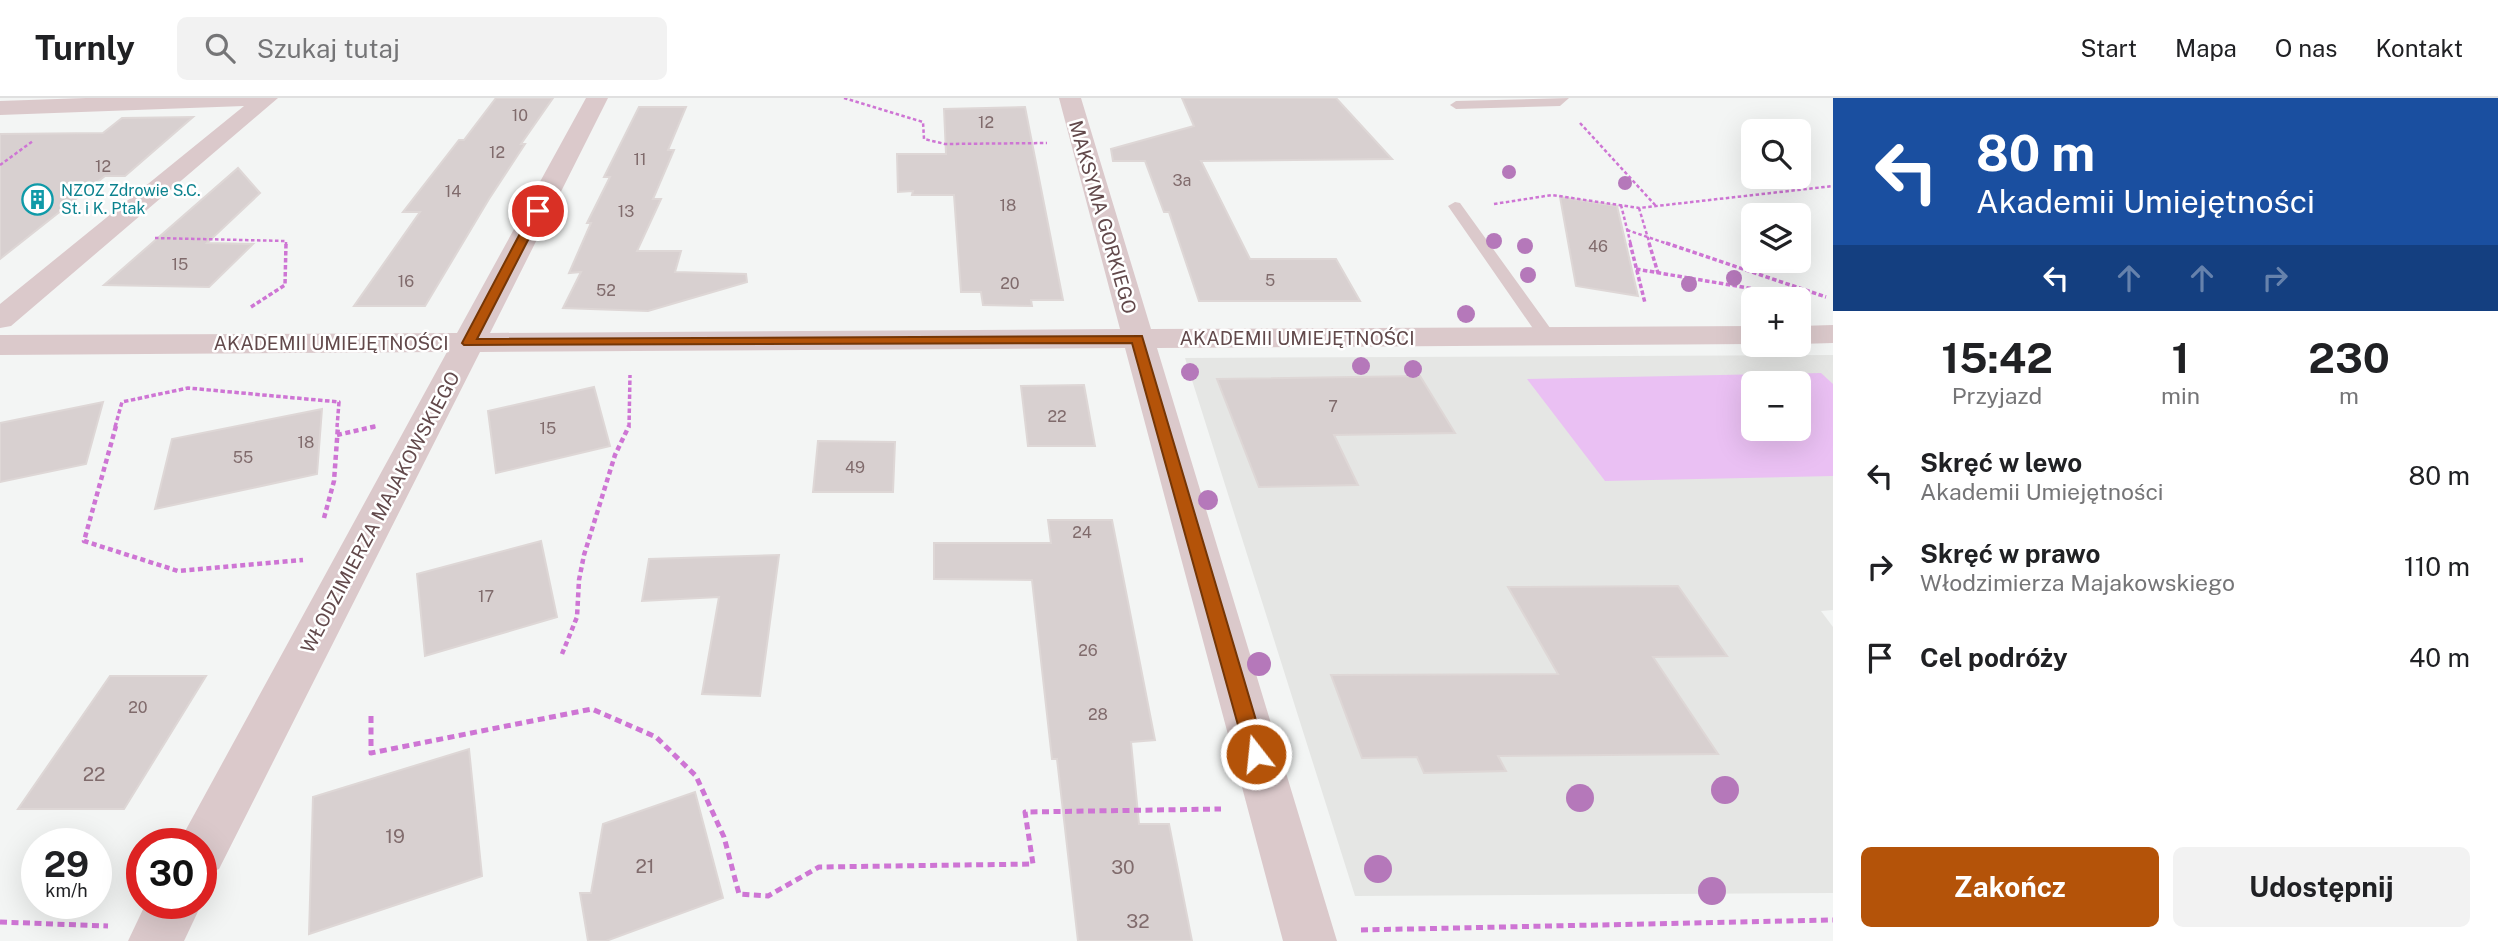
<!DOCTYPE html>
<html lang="pl">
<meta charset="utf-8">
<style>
:root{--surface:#fff;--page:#f2f2f2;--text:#202124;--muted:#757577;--line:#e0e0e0;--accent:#b45309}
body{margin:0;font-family:"Public Sans",sans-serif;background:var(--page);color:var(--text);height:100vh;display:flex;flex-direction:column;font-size:26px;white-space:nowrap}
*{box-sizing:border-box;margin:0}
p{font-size:23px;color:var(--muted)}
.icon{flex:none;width:38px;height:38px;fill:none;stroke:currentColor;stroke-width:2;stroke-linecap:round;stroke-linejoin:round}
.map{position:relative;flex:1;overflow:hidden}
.details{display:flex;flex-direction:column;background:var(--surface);width:665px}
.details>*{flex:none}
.guide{background:#1a4fa0;color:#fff;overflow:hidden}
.buttons{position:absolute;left:1741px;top:21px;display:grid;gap:14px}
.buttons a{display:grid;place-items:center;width:70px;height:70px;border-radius:10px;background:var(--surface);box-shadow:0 7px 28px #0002;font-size:35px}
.speed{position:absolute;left:21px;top:730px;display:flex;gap:14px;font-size:35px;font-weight:700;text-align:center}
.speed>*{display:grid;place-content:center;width:91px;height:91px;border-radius:50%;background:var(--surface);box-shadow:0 7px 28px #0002;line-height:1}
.speed small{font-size:18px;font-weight:400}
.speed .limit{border:10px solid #d22;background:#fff;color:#111}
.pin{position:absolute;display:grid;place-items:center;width:60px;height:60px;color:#fff;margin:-30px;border:4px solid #fff;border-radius:50%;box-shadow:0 2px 7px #0007}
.me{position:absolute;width:77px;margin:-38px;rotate:344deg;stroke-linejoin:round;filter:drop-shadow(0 0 5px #0008)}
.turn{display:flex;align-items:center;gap:24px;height:147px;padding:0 28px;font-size:32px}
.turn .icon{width:91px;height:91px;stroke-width:2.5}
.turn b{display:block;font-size:49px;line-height:60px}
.lanes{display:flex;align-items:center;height:66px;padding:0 28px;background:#0003;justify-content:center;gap:35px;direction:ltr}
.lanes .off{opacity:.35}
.eta{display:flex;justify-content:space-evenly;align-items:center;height:119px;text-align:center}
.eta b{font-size:42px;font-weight:700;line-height:49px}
.button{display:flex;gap:14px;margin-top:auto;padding:14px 28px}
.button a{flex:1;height:80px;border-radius:10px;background:var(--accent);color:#fff;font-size:28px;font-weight:700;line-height:80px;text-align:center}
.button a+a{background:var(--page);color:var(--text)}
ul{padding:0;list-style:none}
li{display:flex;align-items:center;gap:21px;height:91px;padding:0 28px}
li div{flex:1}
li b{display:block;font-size:26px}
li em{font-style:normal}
header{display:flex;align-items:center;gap:42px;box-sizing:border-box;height:98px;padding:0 35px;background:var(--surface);border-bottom:2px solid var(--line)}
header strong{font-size:33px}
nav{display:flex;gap:38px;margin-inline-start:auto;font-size:24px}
.search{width:490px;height:63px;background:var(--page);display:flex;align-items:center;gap:18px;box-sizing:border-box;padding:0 24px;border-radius:10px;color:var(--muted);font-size:26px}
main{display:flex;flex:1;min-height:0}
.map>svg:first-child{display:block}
.education{fill:#e5e6e4;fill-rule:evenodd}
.green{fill:#eac0f3;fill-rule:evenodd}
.building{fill:#d8d0d0;stroke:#ded7d6;stroke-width:2}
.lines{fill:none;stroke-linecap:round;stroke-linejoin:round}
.path-far3{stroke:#ce75d4;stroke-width:2.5;stroke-dasharray:3.5 2.5;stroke-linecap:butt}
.path-far2{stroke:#ce75d4;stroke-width:3.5;stroke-dasharray:4.5 2.5;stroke-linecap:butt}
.path-far1{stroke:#ce75d4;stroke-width:4.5;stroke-dasharray:5 3.5;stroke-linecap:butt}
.path{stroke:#ce75d4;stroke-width:5;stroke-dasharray:7 4.5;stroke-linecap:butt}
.service{fill:#dbc9cb;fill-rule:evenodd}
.minor{fill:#dbc9cb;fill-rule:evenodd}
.tree{fill:#b578ba}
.route{fill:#b45309;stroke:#753606;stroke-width:2}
.labels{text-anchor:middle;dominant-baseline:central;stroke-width:5;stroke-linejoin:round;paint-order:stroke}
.number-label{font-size:16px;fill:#806b6c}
.far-culture-label{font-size:16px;fill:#0d838f;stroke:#fff;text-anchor:start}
.street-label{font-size:19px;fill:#62494b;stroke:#fff}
.near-number-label{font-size:19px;fill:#806b6c}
</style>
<header>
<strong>Turnly</strong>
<div class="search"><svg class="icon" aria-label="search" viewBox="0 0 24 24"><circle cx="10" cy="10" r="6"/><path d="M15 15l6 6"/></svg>Szukaj tutaj</div>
<nav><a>Start</a><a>Mapa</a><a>O nas</a><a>Kontakt</a></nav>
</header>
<main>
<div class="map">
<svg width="1833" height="843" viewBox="0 0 1833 843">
<rect width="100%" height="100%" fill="#f3f5f4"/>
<path class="education" d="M1833,257V512L1821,513L1833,529V795L1355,798L1185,260ZM1754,285H1799V331H1754Z"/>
<path class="green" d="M1821,275L1833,286V378L1605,383L1527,281ZM1754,285H1799V331H1754Z"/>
<g class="building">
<polygon points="496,0 553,0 521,46 525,46 489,101 425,208 354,208 420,114 403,114 459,42 464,42"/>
<polygon points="1182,0 1336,0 1392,61 1201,63 1250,161 1336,161 1360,203 1199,203 1169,114 1164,114 1145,63 1113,63 1111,51 1194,28"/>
<polygon points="639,9 686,9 668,52 674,52 653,101 661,101 637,153 681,153 675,174 746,176 747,184 648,213 563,210 581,174 569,175 591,125 587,125 610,79 604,79"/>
<polygon points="1025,9 1063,202 1031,202 1032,208 983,207 981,194 961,194 954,97 912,97 913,93 898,94 897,56 946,56 944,11"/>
<polygon points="193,19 125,78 105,78 0,161 0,36 103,35 122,20"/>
<polygon points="238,70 260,95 207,145 253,146 209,189 104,187"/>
<polygon points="1560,99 1617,108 1638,198 1576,188"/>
<polygon points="1420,278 1455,335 1334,337 1358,387 1259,389 1217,281"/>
<polygon points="1084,287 1095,348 1028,348 1021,288"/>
<polygon points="594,289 610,348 496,375 488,313"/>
<polygon points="103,304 86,366 0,384 0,325"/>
<polygon points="322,311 317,376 155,411 172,341"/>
<polygon points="818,343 895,344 893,394 813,394"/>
<polygon points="1048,422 1112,422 1155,642 1131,644 1139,726 1169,726 1192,843 1078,843 1057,661 1052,661 1032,482 934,481 934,445 1051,445"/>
<polygon points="541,443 557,519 425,558 417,476"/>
<polygon points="779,457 760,598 702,596 719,499 642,503 649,461"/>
<polygon points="1678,488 1727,558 1653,559 1718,656 1498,658 1506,673 1424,675 1417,659 1362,660 1331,577 1558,576 1508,489"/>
<polygon points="110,578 206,578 124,711 18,711"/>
<polygon points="469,651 482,778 309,836 313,699"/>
<polygon points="695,694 723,800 606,843 588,843 580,795 591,795 603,726"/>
</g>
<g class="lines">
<g class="path-far3">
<polyline points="844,0 923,24 924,41 945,46 1047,45"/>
<polyline points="1580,25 1656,108"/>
<polyline points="0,67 33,43"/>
<polyline points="1494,106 1552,97 1639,110 1833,88"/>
<polyline points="1621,107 1631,147"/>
<polyline points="1639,110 1650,147"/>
<polyline points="1627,132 1671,147"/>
<polyline points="155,140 286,143 286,147"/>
</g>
<g class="path-far2">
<polyline points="1630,145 1645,205"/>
<polyline points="1649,145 1658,175"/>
<polyline points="1666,145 1826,199"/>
<polyline points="1636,171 1801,199"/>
<polyline points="251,209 285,187 286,145"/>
<polyline points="115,329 122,304 188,290 339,304 337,329"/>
<polyline points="371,329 377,328"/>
<polyline points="629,329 630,277"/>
</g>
<g class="path-far1">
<polyline points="116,328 84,443 178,473 303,462"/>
<polyline points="337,337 377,328"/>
<polyline points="324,420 334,383 338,328"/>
<polyline points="562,556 577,519 579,482 584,457 615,357 629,328"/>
</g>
<g class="path">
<polyline points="371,618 371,655 592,611 656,639 696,678 724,739 739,796 768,798 819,769 1033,766 1025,714 1221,711"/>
<polyline points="0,824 108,828"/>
<polyline points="1361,832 1833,822"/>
</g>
<g class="service">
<polygon points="1569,0 1560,8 1456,11 1450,7 1456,3"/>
<polygon points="1455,104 1460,105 1553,234 1556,238 1553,242 1541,242 1448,108"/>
</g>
<g class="minor">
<polygon points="86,0 278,0 11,228 0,230 0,206 244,8 0,17 0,3"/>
<polygon points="586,0 608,0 490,235 1120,231 1059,0 1081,0 1151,231 1754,228 1754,246 1157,250 1337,843 1283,843 1125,250 480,254 219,771 201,778 201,746 179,746 183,737 447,254 0,257 0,237 457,235"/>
<polygon points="1833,227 1833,245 1799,246 1799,228"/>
<polygon points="201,804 202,805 184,843 128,843 146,805"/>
</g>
</g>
<g class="tree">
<circle cx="1509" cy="74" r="7"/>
<circle cx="1625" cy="85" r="7"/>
<circle cx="1494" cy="143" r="8"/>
<circle cx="1525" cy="148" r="8"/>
<circle cx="1528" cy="177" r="8"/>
<circle cx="1734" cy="180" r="8"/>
<circle cx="1689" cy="186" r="8"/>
<circle cx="1466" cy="216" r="9"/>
<circle cx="1361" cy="268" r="9"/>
<circle cx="1413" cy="271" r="9"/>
<circle cx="1190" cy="274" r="9"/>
<circle cx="1208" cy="402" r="10"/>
<circle cx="1259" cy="566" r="12"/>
<circle cx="1725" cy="692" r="14"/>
<circle cx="1580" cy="700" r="14"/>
<circle cx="1378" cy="771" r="14"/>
<circle cx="1712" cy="793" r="14"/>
</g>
<polygon class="route" points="538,109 543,113 477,241 1142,238 1266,656 1263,662 1256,664 1249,662 1246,656 1132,245 464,247 462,245 532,113"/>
<defs>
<symbol id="building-ring" viewBox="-11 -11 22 22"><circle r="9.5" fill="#fff" stroke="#0f9aa8" stroke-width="1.5"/><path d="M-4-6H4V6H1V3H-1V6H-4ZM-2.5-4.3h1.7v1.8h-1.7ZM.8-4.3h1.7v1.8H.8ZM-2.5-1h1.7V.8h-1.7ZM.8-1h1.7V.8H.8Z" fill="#0f9aa8"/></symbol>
</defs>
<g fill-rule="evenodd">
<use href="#building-ring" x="20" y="84" width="35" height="35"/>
</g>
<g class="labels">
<g class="number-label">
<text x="520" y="17">10</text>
<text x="986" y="24">12</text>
<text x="497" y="54">12</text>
<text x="640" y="61">11</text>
<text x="103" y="68">12</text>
<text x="1182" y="82">3a</text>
<text x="453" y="93">14</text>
<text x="1008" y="107">18</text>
<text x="626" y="113">13</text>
<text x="1598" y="148">46</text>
<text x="180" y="166">15</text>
<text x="1270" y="182">5</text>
<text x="406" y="183">16</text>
<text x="1010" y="185">20</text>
<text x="606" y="192">52</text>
<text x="1333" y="308">7</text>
<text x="1057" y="318">22</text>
<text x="548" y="330">15</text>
<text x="306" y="344">18</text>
<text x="243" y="359">55</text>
<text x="855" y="369">49</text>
<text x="1082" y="434">24</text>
<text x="486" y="498">17</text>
<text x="1088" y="552">26</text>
<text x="138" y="609">20</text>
<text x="1098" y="616">28</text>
</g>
<g class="far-culture-label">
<text x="61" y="92">NZOZ Zdrowie S.C.<tspan x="61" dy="18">St. i K. Ptak</tspan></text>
</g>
<g class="street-label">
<text transform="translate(1103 119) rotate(74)">MAKSYMA GORKIEGO</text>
<text x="1297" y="240">AKADEMII UMIEJĘTNOŚCI</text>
<text x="331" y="245">AKADEMII UMIEJĘTNOŚCI</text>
<text transform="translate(380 414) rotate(-62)">WŁODZIMIERZA MAJAKOWSKIEGO</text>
</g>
<g class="near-number-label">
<text x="94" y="676">22</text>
<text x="395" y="738">19</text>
<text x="645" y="768">21</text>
<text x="1123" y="769">30</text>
<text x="1138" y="823">32</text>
</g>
</g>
</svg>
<div class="buttons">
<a><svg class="icon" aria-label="search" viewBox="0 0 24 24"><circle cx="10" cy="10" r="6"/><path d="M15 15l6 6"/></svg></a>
<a><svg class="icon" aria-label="layers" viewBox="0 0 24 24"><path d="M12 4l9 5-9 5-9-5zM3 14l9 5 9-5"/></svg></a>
<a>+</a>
<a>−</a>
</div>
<div class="speed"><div>29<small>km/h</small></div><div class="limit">30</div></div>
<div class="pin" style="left:538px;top:113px;background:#d93025"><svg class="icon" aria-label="arrive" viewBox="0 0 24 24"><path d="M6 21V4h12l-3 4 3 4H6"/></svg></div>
<svg class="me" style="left:1256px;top:656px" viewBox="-20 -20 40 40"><circle r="17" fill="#b45309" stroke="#fff" stroke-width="3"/><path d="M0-11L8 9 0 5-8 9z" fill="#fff"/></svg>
</div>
<section class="details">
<div class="guide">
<div class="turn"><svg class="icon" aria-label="left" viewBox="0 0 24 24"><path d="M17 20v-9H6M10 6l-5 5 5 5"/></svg><div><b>80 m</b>Akademii Umiejętności</div></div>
<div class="lanes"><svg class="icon" aria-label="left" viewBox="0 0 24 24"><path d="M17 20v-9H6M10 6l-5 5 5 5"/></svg><svg class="icon off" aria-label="ahead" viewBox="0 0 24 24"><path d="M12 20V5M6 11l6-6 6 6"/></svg><svg class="icon off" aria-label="ahead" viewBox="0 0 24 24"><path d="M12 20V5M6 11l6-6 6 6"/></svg><svg class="icon off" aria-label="right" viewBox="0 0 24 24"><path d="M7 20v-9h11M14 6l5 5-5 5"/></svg></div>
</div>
<div class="eta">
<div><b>15:42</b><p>Przyjazd</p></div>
<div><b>1</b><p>min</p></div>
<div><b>230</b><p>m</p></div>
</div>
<ul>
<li><svg class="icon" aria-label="left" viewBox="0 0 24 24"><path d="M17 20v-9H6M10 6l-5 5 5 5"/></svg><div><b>Skręć w lewo</b><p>Akademii Umiejętności</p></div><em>80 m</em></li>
<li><svg class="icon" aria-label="right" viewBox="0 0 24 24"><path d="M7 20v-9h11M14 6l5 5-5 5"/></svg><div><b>Skręć w prawo</b><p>Włodzimierza Majakowskiego</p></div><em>110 m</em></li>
<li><svg class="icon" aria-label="arrive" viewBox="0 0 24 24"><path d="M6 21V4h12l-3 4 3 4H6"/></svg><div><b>Cel podróży</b></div><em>40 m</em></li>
</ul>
<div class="button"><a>Zakończ</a><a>Udostępnij</a></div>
</section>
</main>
